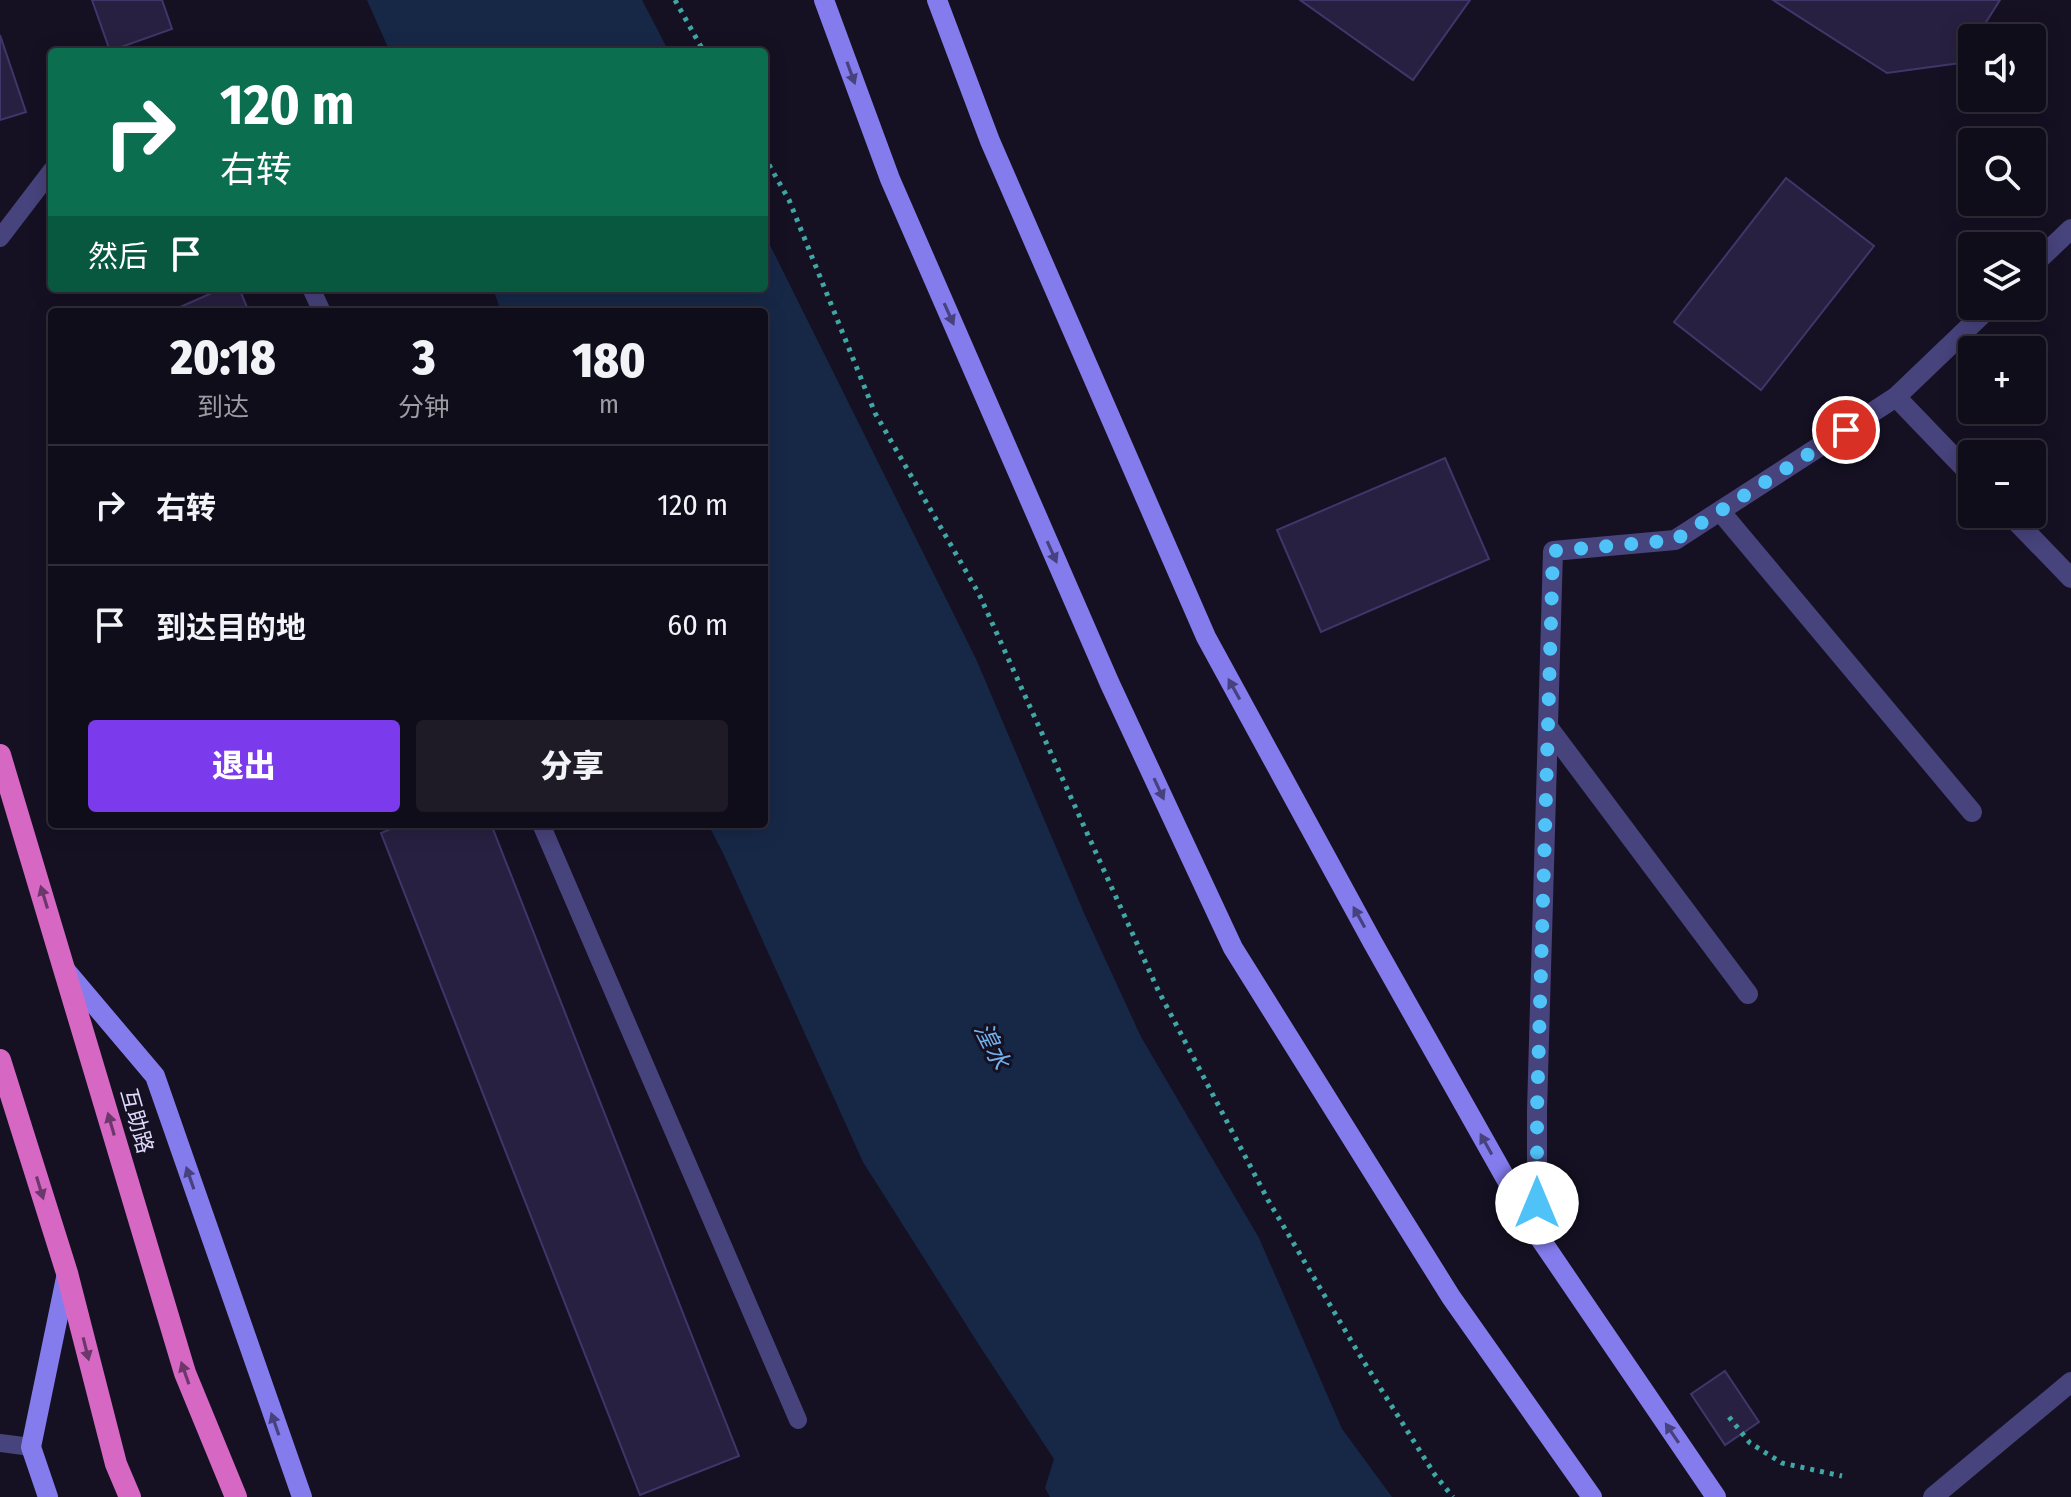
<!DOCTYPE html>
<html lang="zh">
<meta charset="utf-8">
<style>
:root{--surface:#100d1a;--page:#1e1b27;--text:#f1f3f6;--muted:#9c9ca2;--line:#302d39;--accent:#7c3aed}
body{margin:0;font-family:"Fira Sans Condensed","Noto Sans SC",sans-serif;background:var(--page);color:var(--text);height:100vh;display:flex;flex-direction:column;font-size:30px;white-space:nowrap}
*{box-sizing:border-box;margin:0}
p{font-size:26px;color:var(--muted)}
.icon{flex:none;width:44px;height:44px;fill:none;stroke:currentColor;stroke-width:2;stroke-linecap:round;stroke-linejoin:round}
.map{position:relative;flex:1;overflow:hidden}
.details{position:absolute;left:48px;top:308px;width:720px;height:520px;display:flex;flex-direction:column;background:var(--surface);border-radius:8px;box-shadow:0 4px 20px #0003,0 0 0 2px var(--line)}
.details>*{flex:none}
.guide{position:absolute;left:48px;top:48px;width:720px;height:244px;border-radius:8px;box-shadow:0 4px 20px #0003,0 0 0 2px var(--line);background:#0b6e4f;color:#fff;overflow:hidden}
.tools{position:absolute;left:1958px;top:24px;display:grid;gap:16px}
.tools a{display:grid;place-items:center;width:88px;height:88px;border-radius:8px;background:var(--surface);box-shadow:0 4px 20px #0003,0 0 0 2px var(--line);font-size:40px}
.pin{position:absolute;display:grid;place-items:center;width:68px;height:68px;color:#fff;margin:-34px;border:4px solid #fff;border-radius:50%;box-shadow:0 2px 8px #0007}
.me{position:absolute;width:88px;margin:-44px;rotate:0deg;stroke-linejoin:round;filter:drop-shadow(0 0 6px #0008)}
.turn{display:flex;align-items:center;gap:28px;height:168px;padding:0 40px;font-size:36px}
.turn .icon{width:104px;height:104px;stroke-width:2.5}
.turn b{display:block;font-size:56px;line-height:68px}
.then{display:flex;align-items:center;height:76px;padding:0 40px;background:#0003;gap:16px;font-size:30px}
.eta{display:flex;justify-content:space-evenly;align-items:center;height:136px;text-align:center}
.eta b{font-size:48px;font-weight:800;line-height:56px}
.primary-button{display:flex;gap:16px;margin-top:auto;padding:16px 40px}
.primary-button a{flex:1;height:92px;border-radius:8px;background:var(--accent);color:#fff;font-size:32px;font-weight:800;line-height:92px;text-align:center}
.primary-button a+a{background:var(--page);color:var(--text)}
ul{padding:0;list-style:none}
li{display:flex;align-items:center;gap:24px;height:120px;padding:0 40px;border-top:2px solid var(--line)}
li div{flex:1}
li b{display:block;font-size:30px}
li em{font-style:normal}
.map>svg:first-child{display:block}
.water{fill:#172847}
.building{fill:#282041;stroke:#42356a;stroke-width:2}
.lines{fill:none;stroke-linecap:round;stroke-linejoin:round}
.path{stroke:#3fa7a5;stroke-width:5;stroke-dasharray:4 6;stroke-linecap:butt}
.service{stroke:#47437c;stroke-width:18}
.minor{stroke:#47437c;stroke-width:20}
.tertiary{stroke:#47437c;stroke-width:20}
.secondary{stroke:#847ced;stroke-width:20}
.trunk{stroke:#d668c4;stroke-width:22}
.oneway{fill:#47417e}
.oneway2{fill:#6c386b}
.route{stroke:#4fc3f7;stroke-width:14;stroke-dasharray:0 25.2}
.labels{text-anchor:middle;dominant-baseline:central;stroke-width:6;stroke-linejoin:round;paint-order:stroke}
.street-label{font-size:22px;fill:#ded8fa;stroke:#151123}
.water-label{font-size:24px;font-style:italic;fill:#74b0ec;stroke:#151123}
</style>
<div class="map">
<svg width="2071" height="1497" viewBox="0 0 2071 1497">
<rect width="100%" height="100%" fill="#151123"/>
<g class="water">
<polygon points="367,0 642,0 669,52 390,52"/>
<polygon points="764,233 976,659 1084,913 1141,1037 1259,1238 1342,1429 1392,1497 1050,1497 1045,1488 1054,1459 981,1348 863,1162 724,855 708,824 764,824 764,312 501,312 493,288 764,288"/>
</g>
<g class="building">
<polygon points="92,0 162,0 172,29 110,51"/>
<polygon points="1300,0 1470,0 1413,80"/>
<polygon points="1773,0 2000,0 1976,38 1972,38 1972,44 1960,63 1887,73"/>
<polygon points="0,35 26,112 0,120"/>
<polygon points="1786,178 1874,246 1761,390 1674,322"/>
<polygon points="223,288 239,288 249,312 169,312"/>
<polygon points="1445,458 1489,559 1321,632 1277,530"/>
<polygon points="403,824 491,824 739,1456 640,1495 381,833"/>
<polygon points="1725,1371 1759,1422 1725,1445 1691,1394"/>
</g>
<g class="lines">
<g class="path">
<polyline points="675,0 704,52"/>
<polyline points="764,156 789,200 875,413 979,594 1158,990 1268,1200 1359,1354 1435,1475 1453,1497"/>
<polyline points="1729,1417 1750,1443 1782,1463 1842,1476"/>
</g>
<g class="service">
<polyline points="0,238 52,170"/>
<polyline points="311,288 322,312"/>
<polyline points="541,824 798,1420"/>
<polyline points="0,1443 31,1447"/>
</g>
<g class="minor">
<polyline points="2032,266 2071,229"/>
<polyline points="1896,397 1972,476"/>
<polyline points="1720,511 1972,812"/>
<polyline points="2009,514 2071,578"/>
<polyline points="1548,727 1748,994"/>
<polyline points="1537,1234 1537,1110 1553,551 1675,540 1896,397 1991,306"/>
</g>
<polyline class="tertiary" points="1933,1497 2071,1382"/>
<g class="secondary">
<polyline points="824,0 890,179 1110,684 1233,948 1451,1297 1592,1497"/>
<polyline points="937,0 990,141 1206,637 1373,943 1537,1234 1716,1497"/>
<polyline points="67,972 155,1076 302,1497"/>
<polyline points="48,1497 31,1447 67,1273"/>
</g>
<g class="trunk">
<polyline points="0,755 185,1373 236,1497"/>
<polyline points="0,1060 67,1273 116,1464 130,1497"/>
</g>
</g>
<defs><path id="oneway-solid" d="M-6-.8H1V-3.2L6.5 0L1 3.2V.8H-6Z" transform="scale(2)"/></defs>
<g class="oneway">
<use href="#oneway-solid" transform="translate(851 73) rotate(70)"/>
<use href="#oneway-solid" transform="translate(949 314) rotate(66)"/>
<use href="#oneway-solid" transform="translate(1052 552) rotate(66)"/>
<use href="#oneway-solid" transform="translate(1234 689) rotate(-119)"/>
<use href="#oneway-solid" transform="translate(1159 789) rotate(65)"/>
<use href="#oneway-solid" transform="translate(1359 917) rotate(-119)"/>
<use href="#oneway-solid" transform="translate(1486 1144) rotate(-119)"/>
<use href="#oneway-solid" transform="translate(190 1178) rotate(-109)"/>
<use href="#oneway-solid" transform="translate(275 1424) rotate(-109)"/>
<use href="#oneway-solid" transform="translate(1672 1433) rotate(-124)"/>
</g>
<g class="oneway2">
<use href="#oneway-solid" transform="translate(44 897) rotate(-107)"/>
<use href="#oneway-solid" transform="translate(111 1124) rotate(-106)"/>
<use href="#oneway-solid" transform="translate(40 1188) rotate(73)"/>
<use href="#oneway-solid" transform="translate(86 1349) rotate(76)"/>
<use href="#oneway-solid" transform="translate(185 1373) rotate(-109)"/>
</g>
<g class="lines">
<polyline class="route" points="1537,1203 1537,1110 1553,551 1675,540 1846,430"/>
</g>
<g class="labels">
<g class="street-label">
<text transform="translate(137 1121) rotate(74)">互助路</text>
</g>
<g class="water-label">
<text transform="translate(992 1046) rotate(63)">湟水</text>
</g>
</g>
</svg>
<div class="tools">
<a><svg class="icon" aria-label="sound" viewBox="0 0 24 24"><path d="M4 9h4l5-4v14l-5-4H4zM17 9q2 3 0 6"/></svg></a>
<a><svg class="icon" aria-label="search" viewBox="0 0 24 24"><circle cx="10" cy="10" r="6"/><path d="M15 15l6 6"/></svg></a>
<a><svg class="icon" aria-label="layers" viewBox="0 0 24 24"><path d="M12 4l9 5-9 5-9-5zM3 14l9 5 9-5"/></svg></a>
<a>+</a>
<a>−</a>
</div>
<div class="pin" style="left:1846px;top:430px;background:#d93025"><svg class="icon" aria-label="arrive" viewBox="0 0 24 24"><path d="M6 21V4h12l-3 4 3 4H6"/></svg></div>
<svg class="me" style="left:1537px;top:1203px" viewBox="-20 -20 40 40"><circle r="19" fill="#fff"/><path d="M0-13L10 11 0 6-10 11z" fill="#4fc3f7"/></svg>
<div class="guide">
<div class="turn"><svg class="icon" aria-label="right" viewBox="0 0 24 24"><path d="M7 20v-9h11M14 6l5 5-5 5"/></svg><div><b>120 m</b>右转</div></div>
<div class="then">然后<svg class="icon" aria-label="arrive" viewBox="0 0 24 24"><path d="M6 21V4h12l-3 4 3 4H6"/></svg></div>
</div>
<section class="details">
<div class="eta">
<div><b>20:18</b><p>到达</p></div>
<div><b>3</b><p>分钟</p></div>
<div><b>180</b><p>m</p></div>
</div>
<ul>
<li><svg class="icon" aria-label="right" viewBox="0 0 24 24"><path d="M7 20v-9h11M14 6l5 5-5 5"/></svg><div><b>右转</b></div><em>120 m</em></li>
<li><svg class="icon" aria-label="arrive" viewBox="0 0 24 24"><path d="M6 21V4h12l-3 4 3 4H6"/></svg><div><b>到达目的地</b></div><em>60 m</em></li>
</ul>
<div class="primary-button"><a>退出</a><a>分享</a></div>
</section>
</div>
